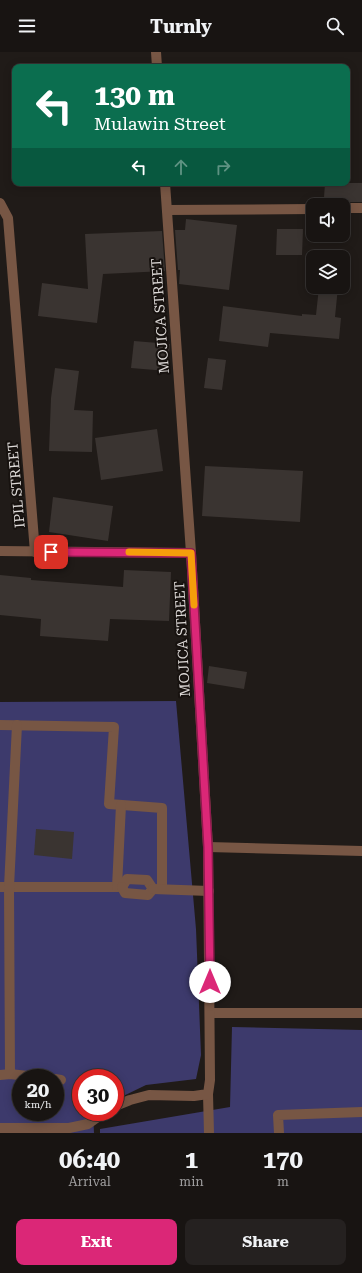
<!DOCTYPE html>
<style>
:root{--surface:#181412;--page:#252120;--text:#f1f3f6;--muted:#9f9e9f;--line:#363332;--accent:#db2777}
body{margin:0;font-family:"Roboto Serif",serif;background:var(--page);color:var(--text);height:100vh;display:flex;flex-direction:column;font-size:15px;white-space:nowrap}
*{box-sizing:border-box;margin:0}
p{font-size:13px;color:var(--muted)}
.icon{flex:none;width:22px;height:22px;fill:none;stroke:currentColor;stroke-width:2;stroke-linecap:round;stroke-linejoin:round}
.map{position:relative;height:1081px;overflow:hidden}
.details{display:flex;flex-direction:column;background:var(--surface);flex:1}
.details>*{flex:none}
.banner{position:absolute;left:12px;top:12px;width:338px;height:122px;border-radius:8px;box-shadow:0 2px 10px #0003,0 0 0 1px var(--line);background:#0b6e4f;color:#fff;overflow:hidden}
.fabs{position:absolute;left:306px;top:146px;display:grid;gap:8px}
.fabs a{display:grid;place-items:center;width:44px;height:44px;border-radius:8px;background:var(--surface);box-shadow:0 2px 10px #0003,0 0 0 1px var(--line);font-size:20px}
.speed{position:absolute;left:12px;top:1017px;display:flex;gap:8px;font-size:20px;font-weight:700;text-align:center}
.speed>*{display:grid;place-content:center;width:52px;height:52px;border-radius:50%;background:var(--surface);box-shadow:0 2px 10px #0003,0 0 0 1px var(--line);line-height:1}
.speed small{font-size:10px;font-weight:400}
.speed .limit{border:6px solid #d22;background:#fff;color:#111}
.pin{position:absolute;display:grid;place-items:center;width:34px;height:34px;color:#fff;margin:-17px;border-radius:8px;box-shadow:0 2px 6px #0006}
.me{position:absolute;width:44px;margin:-22px;rotate:0deg;stroke-linejoin:round;filter:drop-shadow(0 0 3px #0008)}
.turn{display:flex;align-items:center;gap:14px;height:84px;padding:0 16px;font-size:18px}
.turn .icon{width:52px;height:52px;stroke-width:2.5}
.turn b{display:block;font-size:28px;line-height:34px}
.lanes{display:flex;align-items:center;height:38px;padding:0 16px;background:#0003;justify-content:center;gap:20px;direction:ltr}
.lanes .off{opacity:.35}
.eta{display:flex;justify-content:space-evenly;align-items:center;height:68px;text-align:center}
.eta b{font-size:24px;font-weight:700;line-height:28px}
.primary-button{display:flex;gap:8px;margin-top:auto;padding:8px 16px}
.primary-button a{flex:1;height:46px;border-radius:8px;background:var(--accent);color:#fff;font-size:16px;font-weight:700;line-height:46px;text-align:center}
.primary-button a+a{background:var(--page);color:var(--text)}
header{display:flex;justify-content:space-between;align-items:center;height:52px;padding:0 16px;background:var(--surface);font-size:18px;font-weight:700}
.map>svg:first-child{display:block}
.green{fill:#3d3a6c;fill-rule:evenodd}
.building{fill:#3a3431}
.lines{fill:none;stroke-linecap:round;stroke-linejoin:round}
.service{stroke:#775644;stroke-width:10}
.minor{stroke:#775644;stroke-width:10}
.route-casing{stroke:#8e194d;stroke-width:10}
.route{stroke:#db2777;stroke-width:7}
.slow{stroke:#f59e0b;stroke-width:7}
.labels{text-anchor:middle;dominant-baseline:central;stroke-width:4;stroke-linejoin:round;paint-order:stroke}
.street-label{font-size:14px;fill:#dedad8;stroke:#17120f}
</style>
<header><svg class="icon" aria-label="menu" viewBox="0 0 24 24"><path d="M4 6h16M4 12h16M4 18h16"/></svg>Turnly<svg class="icon" aria-label="search" viewBox="0 0 24 24"><circle cx="10" cy="10" r="6"/><path d="M15 15l6 6"/></svg></header>
<div class="map">
<svg width="362" height="1081" viewBox="0 0 362 1081">
<rect width="100%" height="100%" fill="#201b18"/>
<g class="green">
<path d="M176,649L196,877L201,1003L196,1027L146,1033L115,1048V1026H81V1060H93L94,1081H0V650ZM21,1026H55V1060H21Z"/>
<polygon points="232,975 362,978 362,1081 100,1081 100,1077 230,1055"/>
</g>
<g class="building">
<polygon points="325,131 362,131 362,150 349,150 324,146"/>
<polygon points="186,167 237,173 229,238 179,232 180,218 178,218 175,178 185,178"/>
<polygon points="277,177 303,177 302,203 276,203"/>
<polygon points="162,179 165,219 103,222 97,271 38,264 42,231 88,237 85,182"/>
<polygon points="319,235 338,235 335,265 341,266 339,287 270,281 268,295 219,289 223,254 302,264 302,262 316,263"/>
<polygon points="134,289 170,292 167,319 131,316"/>
<polygon points="208,306 226,308 222,338 204,336"/>
<polygon points="55,316 79,319 74,358 93,359 92,400 49,399 51,346"/>
<polygon points="157,377 163,419 101,428 95,386"/>
<polygon points="205,414 303,419 300,470 202,464"/>
<polygon points="53,445 113,454 108,489 49,480"/>
<polygon points="124,518 171,520 169,569 110,567 108,589 40,584 41,567 0,563 0,523 31,526 31,528 123,535"/>
<polygon points="209,614 247,620 244,637 207,631"/>
<polygon points="36,777 74,780 72,807 34,803"/>
</g>
<g class="lines">
<g class="service">
<polyline points="0,673 114,675 109,752 162,756 162,837"/>
<polyline points="208,795 362,799"/>
<polyline points="0,835 122,835"/>
<polyline points="117,835 121,753"/>
<polyline points="122,835 127,827 147,828 153,837"/>
<polyline points="122,835 125,841 148,843 153,837"/>
<polyline points="153,837 209,839"/>
<polyline points="210,961 362,961"/>
<polyline points="10,1022 9,835 17,673"/>
<polyline points="0,1023 10,1022 45,1026"/>
<polyline points="55,1027 61,1028"/>
<polyline points="208,1042 209,1081"/>
<polyline points="279,1081 278,1063 362,1060"/>
</g>
<g class="minor">
<polyline points="156,0 157,15"/>
<polyline points="0,151 8,166 35,500"/>
<polyline points="343,156 362,156"/>
<polyline points="167,158 313,157"/>
<polyline points="0,499 191,501"/>
<polyline points="115,1054 130,1048 149,1043 194,1044 208,1042 210,1028 208,795 191,501 165,131"/>
<polyline points="0,1076 69,1076 88,1072 105,1060"/>
</g>
</g>
<g class="lines">
<defs>
<polyline id="route" points="51,500 191,501 208,795 210,930"/>
</defs>
<use href="#route" class="route-casing"/>
<use href="#route" class="route"/>
<polyline class="slow" points="129,500 191,501 194,553"/>
</g>
<g class="labels">
<g class="street-label">
<text transform="translate(160 264) rotate(-94)">MOJICA STREET</text>
<text transform="translate(16 433) rotate(-95)">IPIL STREET</text>
<text transform="translate(182 587) rotate(-93)">MOJICA STREET</text>
</g>
</g>
</svg>
<div class="fabs">
<a><svg class="icon" aria-label="sound" viewBox="0 0 24 24"><path d="M4 9h4l5-4v14l-5-4H4zM17 9q2 3 0 6"/></svg></a>
<a><svg class="icon" aria-label="layers" viewBox="0 0 24 24"><path d="M12 4l9 5-9 5-9-5zM3 14l9 5 9-5"/></svg></a>
</div>
<div class="speed"><div>20<small>km/h</small></div><div class="limit">30</div></div>
<div class="pin" style="left:51px;top:500px;background:#d93025"><svg class="icon" aria-label="arrive" viewBox="0 0 24 24"><path d="M6 21V4h12l-3 4 3 4H6"/></svg></div>
<svg class="me" style="left:210px;top:930px" viewBox="-20 -20 40 40"><circle r="19" fill="#fff"/><path d="M0-13L10 11 0 6-10 11z" fill="#db2777"/></svg>
<div class="banner">
<div class="turn"><svg class="icon" aria-label="left" viewBox="0 0 24 24"><path d="M17 20v-9H6M10 6l-5 5 5 5"/></svg><div><b>130 m</b>Mulawin Street</div></div>
<div class="lanes"><svg class="icon" aria-label="left" viewBox="0 0 24 24"><path d="M17 20v-9H6M10 6l-5 5 5 5"/></svg><svg class="icon off" aria-label="ahead" viewBox="0 0 24 24"><path d="M12 20V5M6 11l6-6 6 6"/></svg><svg class="icon off" aria-label="right" viewBox="0 0 24 24"><path d="M7 20v-9h11M14 6l5 5-5 5"/></svg></div>
</div>
</div>
<section class="details">
<div class="eta">
<div><b>06:40</b><p>Arrival</p></div>
<div><b>1</b><p>min</p></div>
<div><b>170</b><p>m</p></div>
</div>
<div class="primary-button"><a>Exit</a><a>Share</a></div>
</section>
